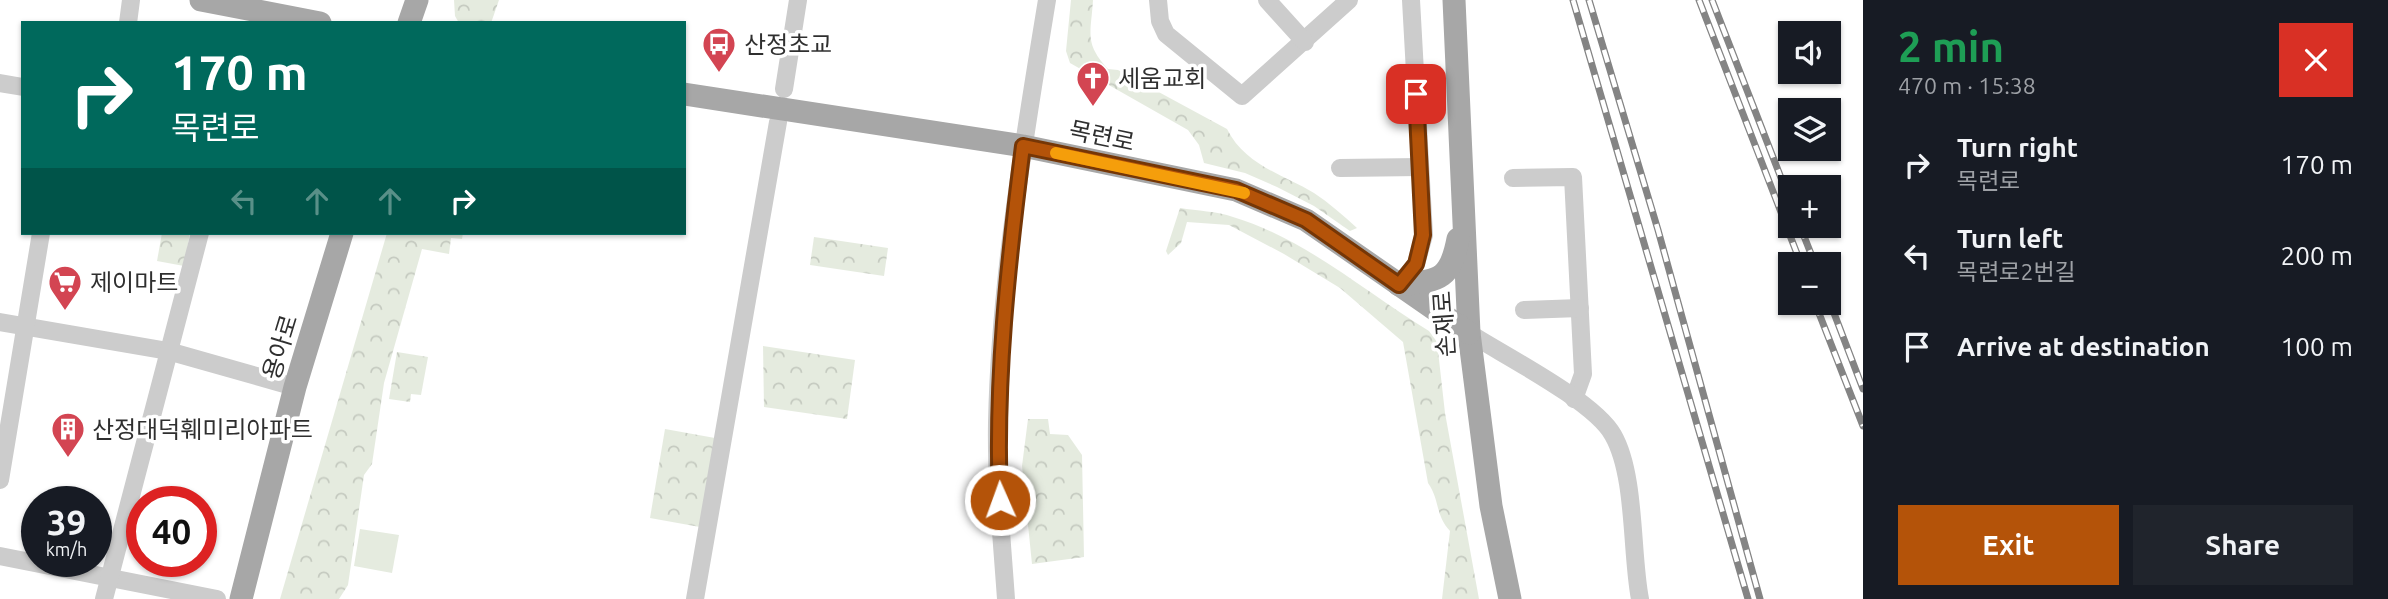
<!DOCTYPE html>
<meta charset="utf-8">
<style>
:root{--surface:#171b24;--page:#20242c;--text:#f1f3f6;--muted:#9ea1a6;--accent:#b45309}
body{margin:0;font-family:Ubuntu,"Noto Sans KR",sans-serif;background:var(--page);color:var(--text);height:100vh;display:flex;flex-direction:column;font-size:26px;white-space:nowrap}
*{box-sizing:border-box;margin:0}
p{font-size:23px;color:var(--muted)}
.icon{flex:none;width:38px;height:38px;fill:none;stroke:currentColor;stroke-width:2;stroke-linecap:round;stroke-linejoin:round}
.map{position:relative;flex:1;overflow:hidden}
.side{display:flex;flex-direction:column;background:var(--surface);width:525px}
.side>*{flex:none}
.banner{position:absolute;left:21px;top:21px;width:665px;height:214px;border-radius:0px;box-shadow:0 2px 5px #0004;background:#00695c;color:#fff;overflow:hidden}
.buttons{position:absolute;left:1778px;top:21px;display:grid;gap:14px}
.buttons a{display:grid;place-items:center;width:63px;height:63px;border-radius:0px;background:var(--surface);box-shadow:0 2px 5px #0004;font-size:35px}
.speed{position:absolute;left:21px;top:486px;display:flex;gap:14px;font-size:35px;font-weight:700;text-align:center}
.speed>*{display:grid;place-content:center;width:91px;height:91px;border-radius:50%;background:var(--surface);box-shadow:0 2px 5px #0004;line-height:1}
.speed small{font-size:18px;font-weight:400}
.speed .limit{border:10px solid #d22;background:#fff;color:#111}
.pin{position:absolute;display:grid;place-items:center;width:60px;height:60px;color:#fff;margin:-30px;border-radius:14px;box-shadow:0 4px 10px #0006}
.me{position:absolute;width:77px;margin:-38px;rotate:358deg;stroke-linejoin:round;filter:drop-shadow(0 0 5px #0008)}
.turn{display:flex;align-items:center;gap:24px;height:147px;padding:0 35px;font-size:32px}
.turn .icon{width:91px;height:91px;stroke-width:2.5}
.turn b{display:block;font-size:49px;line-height:60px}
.lanes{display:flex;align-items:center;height:66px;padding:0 35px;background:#0003;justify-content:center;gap:35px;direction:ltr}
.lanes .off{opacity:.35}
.round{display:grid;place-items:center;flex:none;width:74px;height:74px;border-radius:0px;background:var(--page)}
.headline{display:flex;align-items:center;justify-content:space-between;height:119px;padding:0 35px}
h1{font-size:42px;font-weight:600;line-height:52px;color:#1e9e55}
.cta{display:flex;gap:14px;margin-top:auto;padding:14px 35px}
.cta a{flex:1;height:80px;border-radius:0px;background:var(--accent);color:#fff;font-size:28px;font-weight:600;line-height:80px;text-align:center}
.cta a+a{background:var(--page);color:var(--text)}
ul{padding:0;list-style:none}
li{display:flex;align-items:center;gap:21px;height:91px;padding:0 35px}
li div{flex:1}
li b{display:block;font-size:26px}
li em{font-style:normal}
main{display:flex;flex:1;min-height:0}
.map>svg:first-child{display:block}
.grass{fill:#e5ebdf}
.forest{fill:url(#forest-crowns)}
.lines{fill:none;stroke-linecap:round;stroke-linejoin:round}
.minor{stroke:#ccc;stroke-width:18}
.major{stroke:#a7a7a7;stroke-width:23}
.rail-casing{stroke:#848484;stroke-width:7}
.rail{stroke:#fff;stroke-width:4.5;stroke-dasharray:13;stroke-linecap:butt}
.route-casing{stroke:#753606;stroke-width:18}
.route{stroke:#b45309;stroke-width:12}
.slow{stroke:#f59e0b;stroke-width:12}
.labels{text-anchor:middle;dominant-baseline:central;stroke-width:7;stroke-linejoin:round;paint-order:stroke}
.poi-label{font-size:24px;fill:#2f2f2f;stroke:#fff;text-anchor:start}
.street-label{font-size:24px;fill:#2f2f2f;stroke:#fff}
</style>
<main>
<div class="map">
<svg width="1863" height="599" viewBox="0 0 1863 599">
<defs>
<pattern id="forest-crowns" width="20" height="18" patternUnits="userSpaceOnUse" patternTransform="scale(1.75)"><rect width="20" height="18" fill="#e5ebdf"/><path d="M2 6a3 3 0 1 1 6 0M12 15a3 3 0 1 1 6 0" fill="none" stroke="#c5cac0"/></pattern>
</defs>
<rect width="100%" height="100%" fill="#fff"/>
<polygon class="grass" points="360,529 399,535 392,573 354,566"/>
<g class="forest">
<polygon points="454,0 499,0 491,23 459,23 455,16"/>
<path d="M1071,0H1093C1091,34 1084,43 1108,69L1118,70L1227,129C1245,165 1282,174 1314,193C1329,203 1343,215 1357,228L1350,231L1314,206L1277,187L1245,173L1204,163L1199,145L1188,130L1070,63L1066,51Z"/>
<path d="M1180,208C1197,211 1217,211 1233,217C1306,239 1365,292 1429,331L1437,342L1445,413L1479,599H1442L1450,531C1435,515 1440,500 1428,483L1403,342L1340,288L1284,254L1229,225L1187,222L1181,243L1168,255L1166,251Z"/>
<polygon points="162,233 190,233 184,266 157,261"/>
<polygon points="387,233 463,233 462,239 451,238 449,254 422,249 384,383 372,464 364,475 348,585 339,599 280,599"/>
<polygon points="814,237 888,248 884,276 810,265"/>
<polygon points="763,346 855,360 847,419 764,407"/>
<polygon points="397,352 428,357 421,395 411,394 410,402 389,399"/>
<polygon points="1028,419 1048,419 1050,434 1068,435 1082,455 1084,557 1032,564 1022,466"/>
<polygon points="665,429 715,438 700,527 650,518"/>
</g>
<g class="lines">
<g class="minor">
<polyline points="1158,0 1160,21 1166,34 1242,96 1349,0"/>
<polyline points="1267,0 1305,42"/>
<polyline points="128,23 131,0"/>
<polyline points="0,83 23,87"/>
<polyline points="784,89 798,0"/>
<polyline points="1340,168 1420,167"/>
<polyline points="1513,178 1573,177 1583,374 1574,399"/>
<polyline points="1399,285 1416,264 1424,235 1411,0"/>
<polyline points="1524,310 1580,308"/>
<polyline points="0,322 168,351 295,387"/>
<path d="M1469,333C1505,356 1594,401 1613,435C1636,475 1631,553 1640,599"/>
<polyline points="0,480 41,233"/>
<polyline points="0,556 217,599"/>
<polyline points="104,599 200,233"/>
<polyline points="695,599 778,122"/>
<path d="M1006,599C1002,541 996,482 997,423C1000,281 1024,140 1047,0"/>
</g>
<g class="major">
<polyline points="201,0 320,23"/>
<polyline points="1454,0 1469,333 1491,506 1510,599"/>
<polyline points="409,23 417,0"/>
<polyline points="684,94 1023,146 1236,190 1306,220 1469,333"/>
<path d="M1399,285C1439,280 1450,281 1458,239"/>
<polyline points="241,599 295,387 342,233"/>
</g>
<defs>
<g id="rail">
<polyline points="1573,0 1748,599"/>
<polyline points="1589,0 1658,230 1760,599"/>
<polyline points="1699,0 1801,264"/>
<polyline points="1712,0 1790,201"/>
<polyline points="1800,226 1815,264"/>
<polyline points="1829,300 1863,389"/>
<polyline points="1815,303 1863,426"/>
</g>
</defs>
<use href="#rail" class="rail-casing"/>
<use href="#rail" class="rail"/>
</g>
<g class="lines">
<defs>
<path id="route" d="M1000,500C995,381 1008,264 1023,146L1236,190L1306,220L1399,285L1416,264L1423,235L1416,94"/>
</defs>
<use href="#route" class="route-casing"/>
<use href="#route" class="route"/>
<polyline class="slow" points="1056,153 1244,193"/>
</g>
<defs>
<symbol id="bus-pin" viewBox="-11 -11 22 30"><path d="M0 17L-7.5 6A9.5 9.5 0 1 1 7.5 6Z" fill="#d34552" stroke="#fff"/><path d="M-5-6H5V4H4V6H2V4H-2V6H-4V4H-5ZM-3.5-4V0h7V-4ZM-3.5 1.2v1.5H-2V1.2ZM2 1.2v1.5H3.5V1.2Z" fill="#fff"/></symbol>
<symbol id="church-pin" viewBox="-11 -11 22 30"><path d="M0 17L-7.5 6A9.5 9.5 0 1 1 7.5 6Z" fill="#d34552" stroke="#fff"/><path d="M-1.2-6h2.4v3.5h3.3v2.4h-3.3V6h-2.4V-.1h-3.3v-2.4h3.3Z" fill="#fff"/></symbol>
<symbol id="supermarket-pin" viewBox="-11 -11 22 30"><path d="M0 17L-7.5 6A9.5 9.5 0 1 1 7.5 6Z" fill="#d34552" stroke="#fff"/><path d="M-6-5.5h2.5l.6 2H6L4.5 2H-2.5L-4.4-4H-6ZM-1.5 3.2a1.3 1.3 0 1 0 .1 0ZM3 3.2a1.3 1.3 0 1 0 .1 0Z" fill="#fff"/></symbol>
<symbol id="building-pin" viewBox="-11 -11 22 30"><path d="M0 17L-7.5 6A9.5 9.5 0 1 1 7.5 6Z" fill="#d34552" stroke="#fff"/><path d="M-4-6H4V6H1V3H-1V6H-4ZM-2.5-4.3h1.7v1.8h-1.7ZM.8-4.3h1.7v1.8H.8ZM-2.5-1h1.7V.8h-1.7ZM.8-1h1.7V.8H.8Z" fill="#fff"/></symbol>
</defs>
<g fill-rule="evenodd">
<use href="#bus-pin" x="700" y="25" width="38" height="52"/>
<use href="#church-pin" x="1074" y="59" width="38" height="52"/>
<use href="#supermarket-pin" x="46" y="263" width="38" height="52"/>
<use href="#building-pin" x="49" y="410" width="38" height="52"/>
</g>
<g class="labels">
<g class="poi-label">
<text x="744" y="44">산정초교</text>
<text x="1118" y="78">세움교회</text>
<text x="90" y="282">제이마트</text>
<text x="92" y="429">산정대덕훼미리아파트</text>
</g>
<g class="street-label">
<text transform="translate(1102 136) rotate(12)">목련로</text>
<text transform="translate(1444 324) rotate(-94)">손재로</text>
<text transform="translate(280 347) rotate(-73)">용아로</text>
</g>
</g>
</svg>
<div class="buttons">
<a><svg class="icon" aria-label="sound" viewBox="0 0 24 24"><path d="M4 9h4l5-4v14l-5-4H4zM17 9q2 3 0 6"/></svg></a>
<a><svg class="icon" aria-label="layers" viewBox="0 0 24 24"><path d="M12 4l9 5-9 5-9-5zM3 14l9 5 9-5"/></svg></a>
<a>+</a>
<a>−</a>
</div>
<div class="speed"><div>39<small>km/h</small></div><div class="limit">40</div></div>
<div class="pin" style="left:1416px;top:94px;background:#d93025"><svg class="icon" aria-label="arrive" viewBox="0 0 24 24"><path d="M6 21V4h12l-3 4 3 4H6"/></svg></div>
<svg class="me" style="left:1000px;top:500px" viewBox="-20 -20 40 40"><circle r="17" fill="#b45309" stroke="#fff" stroke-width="3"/><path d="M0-11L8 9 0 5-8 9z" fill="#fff"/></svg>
<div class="banner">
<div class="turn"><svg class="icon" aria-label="right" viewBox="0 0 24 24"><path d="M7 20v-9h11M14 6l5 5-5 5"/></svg><div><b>170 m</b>목련로</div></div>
<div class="lanes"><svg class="icon off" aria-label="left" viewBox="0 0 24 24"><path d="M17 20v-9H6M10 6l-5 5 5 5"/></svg><svg class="icon off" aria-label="ahead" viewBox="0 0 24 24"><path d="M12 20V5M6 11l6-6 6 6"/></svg><svg class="icon off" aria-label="ahead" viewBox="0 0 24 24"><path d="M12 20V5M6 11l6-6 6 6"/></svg><svg class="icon" aria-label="right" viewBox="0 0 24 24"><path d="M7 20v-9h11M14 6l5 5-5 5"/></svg></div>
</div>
</div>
<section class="side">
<div class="headline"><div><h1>2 min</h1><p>470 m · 15:38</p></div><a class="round" style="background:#d93025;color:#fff"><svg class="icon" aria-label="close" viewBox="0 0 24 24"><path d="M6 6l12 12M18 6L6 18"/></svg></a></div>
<ul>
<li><svg class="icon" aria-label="right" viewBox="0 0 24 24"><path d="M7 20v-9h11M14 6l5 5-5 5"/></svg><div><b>Turn right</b><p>목련로</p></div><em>170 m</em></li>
<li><svg class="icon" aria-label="left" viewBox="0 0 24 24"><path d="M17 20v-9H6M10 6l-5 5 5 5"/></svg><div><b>Turn left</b><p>목련로2번길</p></div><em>200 m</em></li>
<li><svg class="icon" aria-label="arrive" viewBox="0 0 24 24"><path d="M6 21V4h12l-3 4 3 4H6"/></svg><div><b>Arrive at destination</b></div><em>100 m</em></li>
</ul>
<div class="cta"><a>Exit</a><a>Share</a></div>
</section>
</main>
